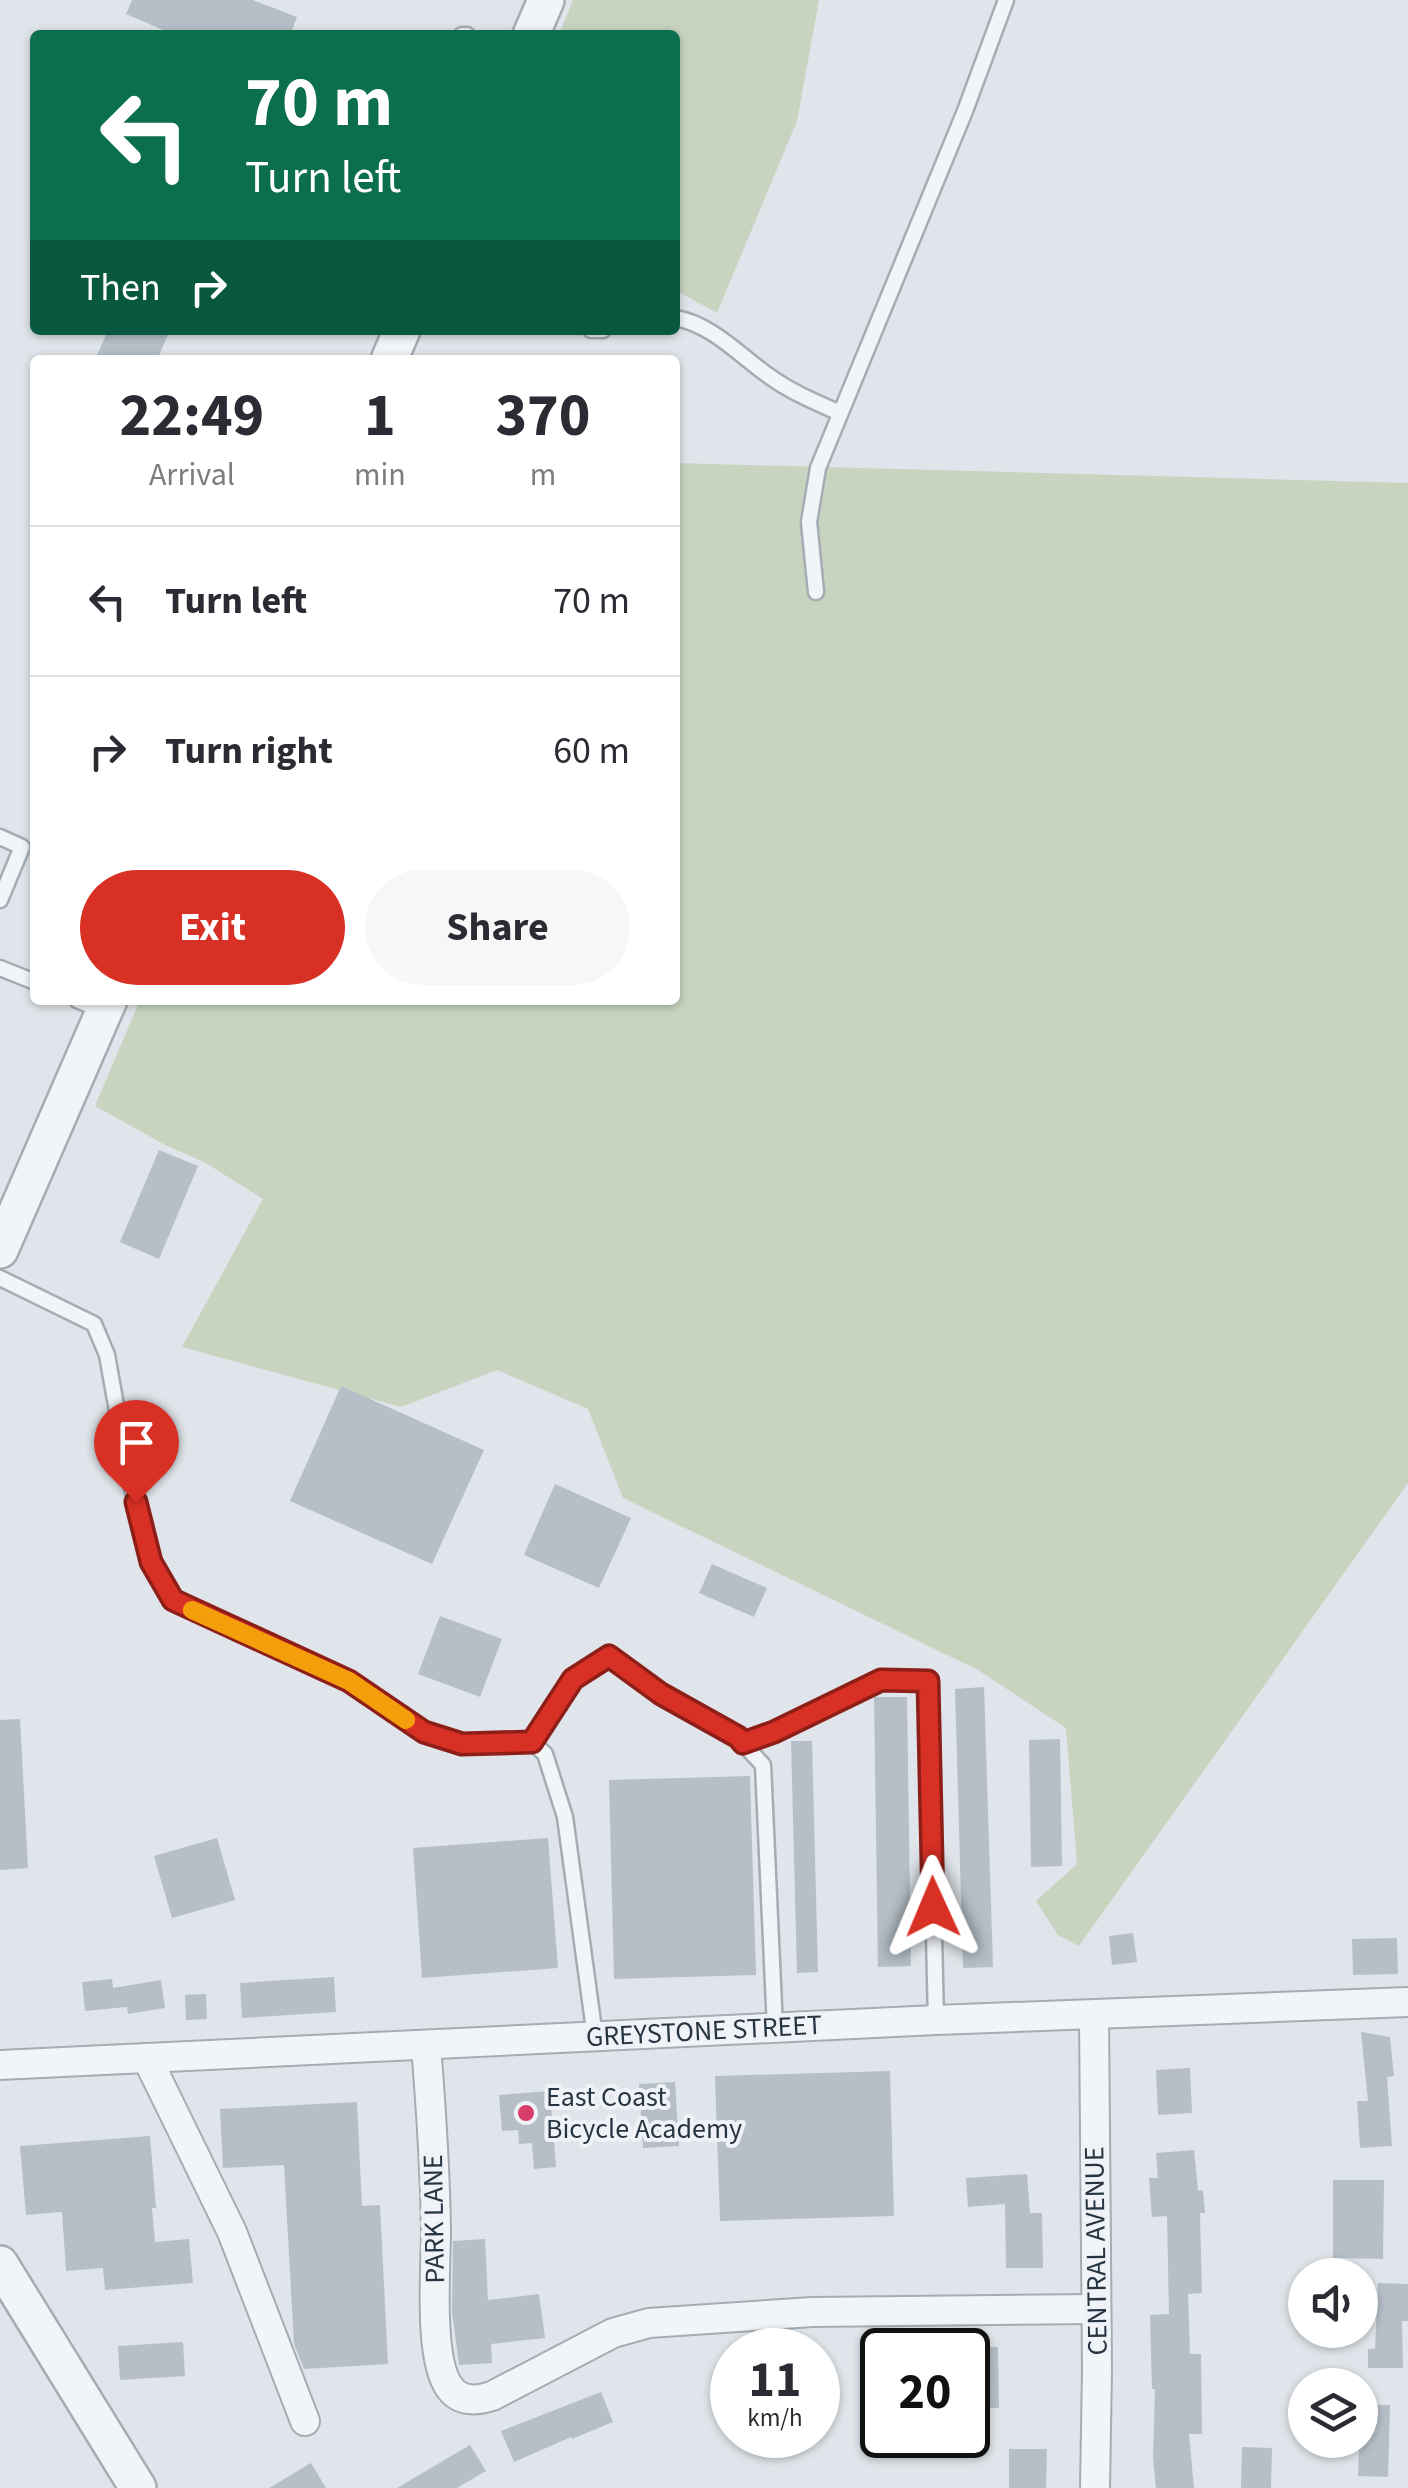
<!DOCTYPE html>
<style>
:root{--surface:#fff;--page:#f7f7f7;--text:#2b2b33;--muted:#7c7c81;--line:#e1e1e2;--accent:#d93025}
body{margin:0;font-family:"Source Sans 3",sans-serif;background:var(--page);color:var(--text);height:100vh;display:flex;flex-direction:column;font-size:38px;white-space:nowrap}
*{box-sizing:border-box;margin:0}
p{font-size:32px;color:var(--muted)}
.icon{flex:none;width:55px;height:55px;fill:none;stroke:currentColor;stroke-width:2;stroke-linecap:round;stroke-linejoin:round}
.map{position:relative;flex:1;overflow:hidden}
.sheet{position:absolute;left:30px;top:355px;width:650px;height:650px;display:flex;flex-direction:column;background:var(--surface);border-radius:10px;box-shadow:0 2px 8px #0004}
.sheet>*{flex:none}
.guide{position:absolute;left:30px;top:30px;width:650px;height:305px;border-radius:10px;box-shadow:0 2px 8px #0004;background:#0b6e4f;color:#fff;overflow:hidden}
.buttons{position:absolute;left:1288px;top:2258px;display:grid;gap:20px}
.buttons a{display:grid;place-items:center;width:90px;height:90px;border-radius:50%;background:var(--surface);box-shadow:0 2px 8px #0004;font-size:50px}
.speed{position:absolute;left:710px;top:2328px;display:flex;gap:20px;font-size:50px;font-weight:700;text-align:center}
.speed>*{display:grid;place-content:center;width:130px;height:130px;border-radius:50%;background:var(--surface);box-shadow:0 2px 8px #0004;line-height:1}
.speed small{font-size:25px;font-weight:400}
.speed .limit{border:5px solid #111;border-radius:15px;background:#fff;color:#111}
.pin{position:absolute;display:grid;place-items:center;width:85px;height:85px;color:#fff;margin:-102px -42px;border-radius:50% 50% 50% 0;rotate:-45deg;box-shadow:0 0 10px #0007}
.pin .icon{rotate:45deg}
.me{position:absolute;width:110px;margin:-55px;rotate:359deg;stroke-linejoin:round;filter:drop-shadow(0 0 8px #0008)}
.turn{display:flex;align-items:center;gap:35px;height:210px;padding:0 50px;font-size:45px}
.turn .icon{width:130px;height:130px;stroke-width:2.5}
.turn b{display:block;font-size:70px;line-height:85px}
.then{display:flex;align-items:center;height:95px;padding:0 50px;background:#0003;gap:20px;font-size:38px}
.eta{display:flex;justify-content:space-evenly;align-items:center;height:170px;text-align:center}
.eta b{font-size:60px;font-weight:700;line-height:70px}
.primary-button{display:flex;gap:20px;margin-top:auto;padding:20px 50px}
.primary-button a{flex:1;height:115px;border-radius:60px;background:var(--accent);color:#fff;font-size:40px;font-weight:700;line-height:115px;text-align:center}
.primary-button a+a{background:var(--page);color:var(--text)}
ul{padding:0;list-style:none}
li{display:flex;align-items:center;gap:30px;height:150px;padding:0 50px;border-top:2px solid var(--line)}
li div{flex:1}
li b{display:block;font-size:38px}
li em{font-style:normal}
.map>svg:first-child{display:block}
.green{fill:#c8d4c0}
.building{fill:#b6bfc7}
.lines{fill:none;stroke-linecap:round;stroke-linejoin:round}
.service-casing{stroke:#a4adb4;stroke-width:19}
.minor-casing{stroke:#a4adb4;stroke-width:32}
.tertiary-casing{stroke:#a4adb4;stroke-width:40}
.service{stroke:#f2f5f8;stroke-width:14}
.minor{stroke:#f2f5f8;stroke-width:28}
.tertiary{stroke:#f2f5f8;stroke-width:35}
.route-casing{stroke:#8d1f18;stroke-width:25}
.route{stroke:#d93025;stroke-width:18}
.slow{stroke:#f59e0b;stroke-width:18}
.poi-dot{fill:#d63d69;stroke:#eff3f7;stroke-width:4}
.labels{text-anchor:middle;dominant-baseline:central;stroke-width:8;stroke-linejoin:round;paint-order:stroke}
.street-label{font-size:28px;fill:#273542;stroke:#eff3f7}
.poi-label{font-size:28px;fill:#273542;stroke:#eff3f7;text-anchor:start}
</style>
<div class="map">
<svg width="1408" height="2488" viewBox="0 0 1408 2488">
<rect width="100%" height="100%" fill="#dfe5ea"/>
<g class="green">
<polygon points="573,0 819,0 797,121 717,313 675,290 675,35 559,35"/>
<polygon points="675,463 1408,483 1408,1483 1079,1946 1058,1935 1036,1901 1077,1864 1066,1728 978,1670 623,1498 588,1409 497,1370 401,1407 182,1347 263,1199 204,1162 165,1145 95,1106 140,1000 675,1000"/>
</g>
<g class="building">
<polygon points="132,0 253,0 297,17 290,35 175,35 126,14"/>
<polygon points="108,330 170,330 157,360 95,360"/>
<polygon points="159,1150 198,1166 159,1259 120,1242"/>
<polygon points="341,1386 484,1450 432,1564 290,1501"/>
<polygon points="555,1484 631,1518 599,1588 524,1555"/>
<polygon points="712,1564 767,1588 754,1617 699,1593"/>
<polygon points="440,1616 502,1639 480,1697 418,1674"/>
<polygon points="984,1687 993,1967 963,1968 955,1689"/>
<polygon points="874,1697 907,1697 911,1966 878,1967"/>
<polygon points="20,1719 28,1868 0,1870 0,1720"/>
<polygon points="1060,1739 1062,1866 1031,1867 1029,1740"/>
<polygon points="791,1741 812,1741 818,1972 797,1973"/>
<polygon points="750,1776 756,1975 614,1979 609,1780"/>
<polygon points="217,1838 235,1900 172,1918 154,1856"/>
<polygon points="548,1838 558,1968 422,1978 413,1848"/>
<polygon points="1133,1933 1137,1962 1112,1965 1109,1936"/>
<polygon points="1397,1938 1398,1974 1353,1975 1352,1939"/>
<polygon points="334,1977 336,2012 242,2018 240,1983"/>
<polygon points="112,1979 113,1988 161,1980 165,2008 128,2014 127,2007 85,2011 82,1982"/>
<polygon points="206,1994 207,2019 186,2020 185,1995"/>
<polygon points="1361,2032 1390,2037 1394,2076 1387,2077 1392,2146 1360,2148 1357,2101 1368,2101"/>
<polygon points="1190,2068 1192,2113 1158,2115 1156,2070"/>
<polygon points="890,2071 894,2216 720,2221 715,2076"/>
<polygon points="675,2082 679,2146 643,2148 639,2084"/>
<polygon points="550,2091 556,2167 534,2169 532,2143 519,2144 518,2130 502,2131 499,2095"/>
<polygon points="357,2102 362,2206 380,2205 388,2364 304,2369 294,2344 284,2165 223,2168 220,2109"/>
<polygon points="150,2136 156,2208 152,2208 155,2242 189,2239 193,2283 105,2290 103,2268 66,2271 62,2212 26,2215 20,2146"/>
<polygon points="1194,2150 1198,2191 1203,2190 1205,2213 1200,2213 1202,2293 1188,2294 1190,2354 1201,2354 1202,2434 1189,2434 1194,2488 1156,2488 1153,2458 1155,2389 1152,2389 1150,2315 1169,2314 1167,2216 1152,2217 1149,2178 1158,2178 1156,2153"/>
<polygon points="1027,2174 1030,2213 1042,2213 1043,2268 1006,2268 1005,2204 968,2207 966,2178"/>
<polygon points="1333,2180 1384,2180 1383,2259 1333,2258"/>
<polygon points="485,2239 488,2300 539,2294 545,2338 491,2344 492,2363 459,2365 452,2312 453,2241"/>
<polygon points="1378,2283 1408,2284 1408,2321 1402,2321 1403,2368 1368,2368 1368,2349 1375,2349"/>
<polygon points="183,2342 185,2376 120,2380 118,2346"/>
<polygon points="968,2347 998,2347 999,2408 968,2408"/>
<polygon points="601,2392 613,2422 572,2439 571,2437 514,2462 501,2431"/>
<polygon points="1360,2405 1390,2405 1388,2477 1358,2476"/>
<polygon points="470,2445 486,2471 457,2488 397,2488"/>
<polygon points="1242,2447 1272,2448 1271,2488 1241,2488"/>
<polygon points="1009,2449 1047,2449 1046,2488 1009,2488"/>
<polygon points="311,2463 326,2488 269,2488"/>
</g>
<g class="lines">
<defs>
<g id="service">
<polyline points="462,35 467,35"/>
<path d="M675,318C712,324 740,356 769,376C791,392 815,402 840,413"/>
<polyline points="591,330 603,330"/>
<polyline points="816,592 809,522 818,468 965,111 1006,0"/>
<polyline points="0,837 22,847 0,900"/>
<polyline points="0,968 35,982"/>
<polyline points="77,1000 103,1011"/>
<polyline points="0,1278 94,1324 107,1355 128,1472 151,1562 173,1601 349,1681 424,1732 462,1743 532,1742 545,1754 565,1817 595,2037"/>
<polyline points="532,1742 573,1679 609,1656 661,1694 737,1737 763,1765 775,2028"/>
<polyline points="743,1743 775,1732 881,1680 928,1681 936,2020"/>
</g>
<g id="minor">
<polyline points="1094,2015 1097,2369 1095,2488"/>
<path d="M426,2046C431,2107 435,2168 436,2230C436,2266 428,2360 450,2388C460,2402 477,2401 492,2396L613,2333L649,2323L812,2312L1096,2309"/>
<polyline points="147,2058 232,2232 305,2421"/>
<polyline points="0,2065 936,2020 1408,2002"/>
</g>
<g id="tertiary">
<polyline points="531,35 546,0"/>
<polyline points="389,360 402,330"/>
<polyline points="0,1250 109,1000"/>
<polyline points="0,2264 138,2488"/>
</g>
</defs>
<use href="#service" class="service-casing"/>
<use href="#minor" class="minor-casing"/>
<use href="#tertiary" class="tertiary-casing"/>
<use href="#service" class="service"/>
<use href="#minor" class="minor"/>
<use href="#tertiary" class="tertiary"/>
</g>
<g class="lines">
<defs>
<polyline id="route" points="136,1502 151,1562 173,1600 349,1681 424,1732 462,1744 532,1742 573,1679 609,1656 661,1694 738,1737 743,1743 774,1732 881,1680 928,1681 933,1907"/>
</defs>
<use href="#route" class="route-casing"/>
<use href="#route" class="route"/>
<polyline class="slow" points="192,1610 349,1681 406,1720"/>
</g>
<circle class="poi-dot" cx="526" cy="2113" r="10"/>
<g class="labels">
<g class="street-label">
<text transform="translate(704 2031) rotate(-3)">GREYSTONE STREET</text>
<text transform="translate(434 2219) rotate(-91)">PARK LANE</text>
<text transform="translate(1096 2251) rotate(-91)">CENTRAL AVENUE</text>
</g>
<g class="poi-label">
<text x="546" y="2097">East Coast<tspan x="546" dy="32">Bicycle Academy</tspan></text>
</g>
</g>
</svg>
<div class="buttons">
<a><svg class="icon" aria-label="sound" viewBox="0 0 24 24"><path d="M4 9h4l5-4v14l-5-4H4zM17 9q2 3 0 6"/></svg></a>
<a><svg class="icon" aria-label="layers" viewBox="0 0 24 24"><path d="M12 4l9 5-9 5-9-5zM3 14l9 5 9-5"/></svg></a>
</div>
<div class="speed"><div>11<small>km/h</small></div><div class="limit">20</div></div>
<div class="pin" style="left:136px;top:1502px;background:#d93025"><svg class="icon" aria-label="arrive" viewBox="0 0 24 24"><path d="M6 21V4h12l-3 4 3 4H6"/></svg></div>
<svg class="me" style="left:933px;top:1907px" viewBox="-20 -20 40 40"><path d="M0-17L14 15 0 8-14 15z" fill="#d93025" stroke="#fff" stroke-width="4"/></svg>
<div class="guide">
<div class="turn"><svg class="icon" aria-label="left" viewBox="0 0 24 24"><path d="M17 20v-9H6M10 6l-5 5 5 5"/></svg><div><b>70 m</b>Turn left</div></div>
<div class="then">Then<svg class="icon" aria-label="right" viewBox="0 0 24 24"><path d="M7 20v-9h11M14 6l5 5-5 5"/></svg></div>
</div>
<section class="sheet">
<div class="eta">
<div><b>22:49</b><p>Arrival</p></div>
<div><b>1</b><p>min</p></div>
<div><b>370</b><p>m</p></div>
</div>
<ul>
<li><svg class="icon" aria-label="left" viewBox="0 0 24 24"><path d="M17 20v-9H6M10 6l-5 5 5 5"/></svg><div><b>Turn left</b></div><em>70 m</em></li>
<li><svg class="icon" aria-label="right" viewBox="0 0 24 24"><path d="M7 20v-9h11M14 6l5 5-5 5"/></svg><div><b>Turn right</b></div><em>60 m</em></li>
</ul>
<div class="primary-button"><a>Exit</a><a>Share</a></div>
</section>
</div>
